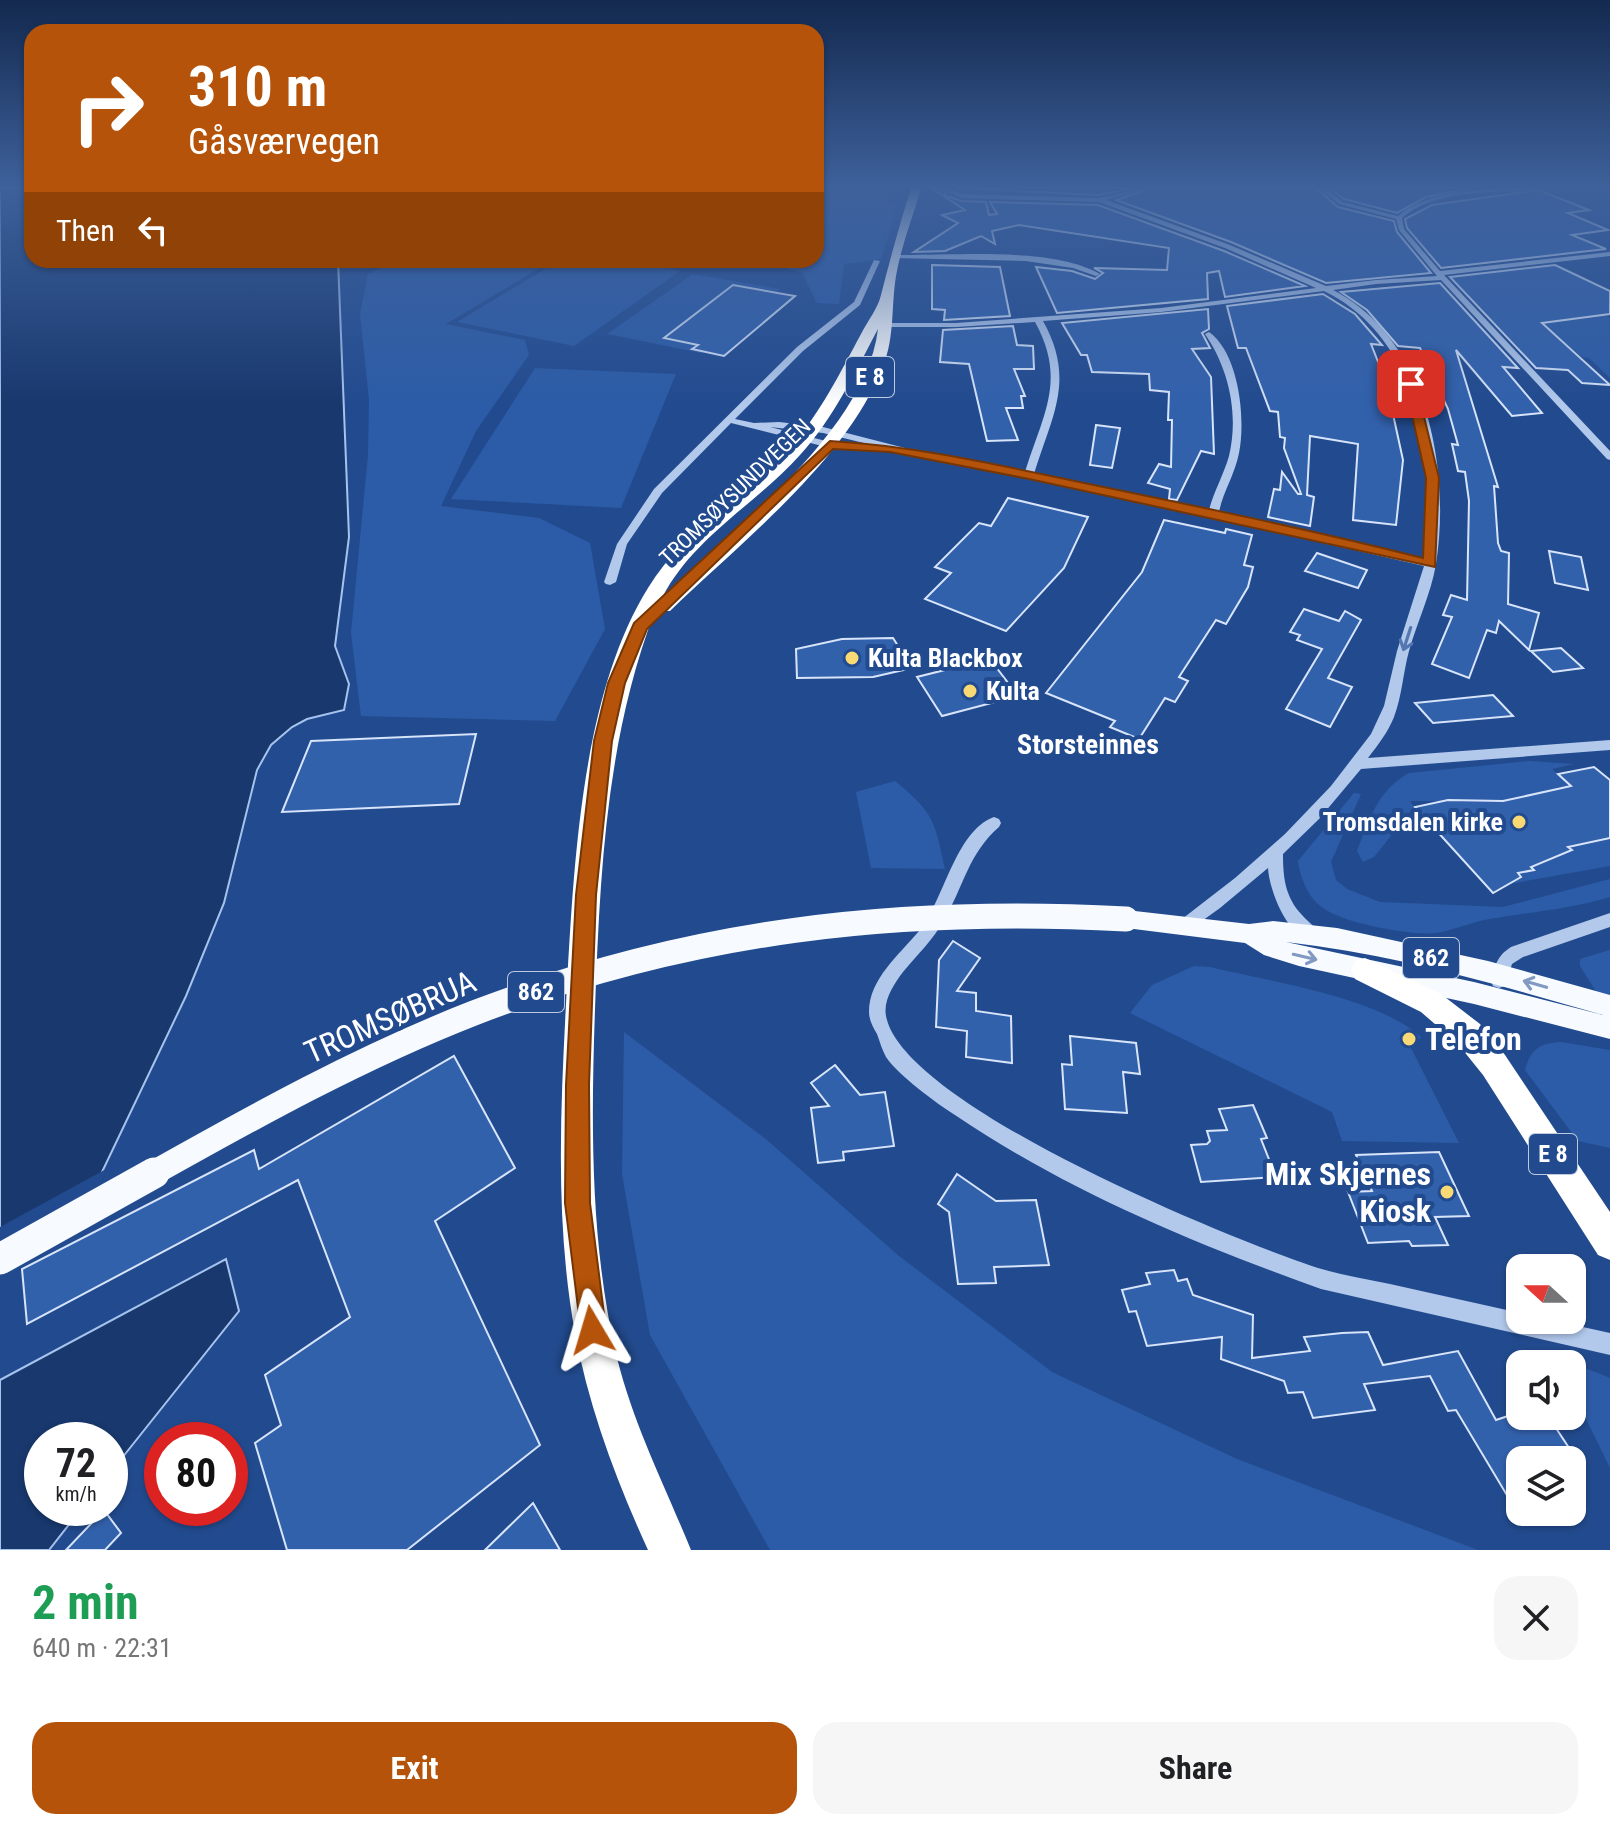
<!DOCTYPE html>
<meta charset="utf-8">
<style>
:root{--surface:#fff;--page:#f6f6f6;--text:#202124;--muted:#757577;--accent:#b45309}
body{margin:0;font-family:"Roboto Condensed",sans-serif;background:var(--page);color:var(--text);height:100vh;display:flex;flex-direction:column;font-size:30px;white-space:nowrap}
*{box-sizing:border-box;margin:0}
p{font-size:26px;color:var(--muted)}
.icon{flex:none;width:44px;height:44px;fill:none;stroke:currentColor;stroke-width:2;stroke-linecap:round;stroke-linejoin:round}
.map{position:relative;height:1550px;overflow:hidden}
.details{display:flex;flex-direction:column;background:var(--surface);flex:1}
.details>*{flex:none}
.top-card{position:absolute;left:24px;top:24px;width:800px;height:244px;border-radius:24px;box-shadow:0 2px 6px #0004;background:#b45309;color:#fff;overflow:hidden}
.needle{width:52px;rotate:291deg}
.tools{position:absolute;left:1506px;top:1254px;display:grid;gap:16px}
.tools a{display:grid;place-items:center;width:80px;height:80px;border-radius:16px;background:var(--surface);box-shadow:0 2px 6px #0004;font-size:40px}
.speed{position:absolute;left:24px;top:1422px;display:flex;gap:16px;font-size:40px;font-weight:700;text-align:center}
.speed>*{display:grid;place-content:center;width:104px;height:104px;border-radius:50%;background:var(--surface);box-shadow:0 2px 6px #0004;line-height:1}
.speed small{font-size:20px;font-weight:400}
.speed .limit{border:12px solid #d22;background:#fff;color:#111}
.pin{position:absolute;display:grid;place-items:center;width:68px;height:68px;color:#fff;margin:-34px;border-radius:16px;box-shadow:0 4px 12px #0006}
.me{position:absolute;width:88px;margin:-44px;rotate:353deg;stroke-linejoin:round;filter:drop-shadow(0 0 6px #0008)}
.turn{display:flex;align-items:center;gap:28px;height:168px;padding:0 32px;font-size:36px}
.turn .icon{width:104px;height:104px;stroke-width:2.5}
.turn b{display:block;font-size:56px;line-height:68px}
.then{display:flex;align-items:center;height:76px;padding:0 32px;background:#0003;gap:16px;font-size:30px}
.round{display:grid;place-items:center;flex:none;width:84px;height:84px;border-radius:24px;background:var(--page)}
.head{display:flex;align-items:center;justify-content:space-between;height:136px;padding:0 32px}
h1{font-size:48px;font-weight:700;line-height:60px;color:#1e9e55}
.primary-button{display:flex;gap:16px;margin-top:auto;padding:16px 32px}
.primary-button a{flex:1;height:92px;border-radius:24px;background:var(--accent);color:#fff;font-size:32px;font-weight:700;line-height:92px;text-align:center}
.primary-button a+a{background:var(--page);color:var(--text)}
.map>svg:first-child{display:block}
.green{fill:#2c5ca7}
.water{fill:#18386e;stroke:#a6c3ed;stroke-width:2}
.pier{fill:#224b8f}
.building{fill:#3261ac;stroke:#d7e4f9;stroke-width:2}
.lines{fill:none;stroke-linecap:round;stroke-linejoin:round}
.minor{fill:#b2c9ec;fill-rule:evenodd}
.major{fill:#f7faff;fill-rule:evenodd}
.highway{fill:#fff;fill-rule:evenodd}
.major-bridge-far1{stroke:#f7faff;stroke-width:25}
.major-bridge{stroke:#f7faff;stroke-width:31}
.oneway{stroke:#5477b0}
.oneway2{stroke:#829ac1}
.route{fill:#b45309;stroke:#753606;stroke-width:2}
.poi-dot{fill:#f8d974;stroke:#224b8f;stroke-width:3}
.labels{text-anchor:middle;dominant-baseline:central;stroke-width:8;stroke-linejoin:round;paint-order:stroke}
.far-street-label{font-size:22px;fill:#fff;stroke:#224b8f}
.shield{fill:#224b8f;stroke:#bdc9dd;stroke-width:2}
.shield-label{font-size:24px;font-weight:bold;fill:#fff}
.poi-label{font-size:26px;font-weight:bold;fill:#fff;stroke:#224b8f;text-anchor:start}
.neighbourhood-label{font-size:28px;font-weight:bold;fill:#fff;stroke:#224b8f}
.near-street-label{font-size:32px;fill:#fff;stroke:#224b8f}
.near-poi-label{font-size:32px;font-weight:bold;fill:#fff;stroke:#224b8f;text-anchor:start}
</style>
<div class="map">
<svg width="1610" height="1550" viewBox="0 0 1610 1550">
<rect width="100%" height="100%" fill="#224b8f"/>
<g class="green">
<polygon points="816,188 894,188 887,202 898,203 881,259 844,264 839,304 817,303 802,273 761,260 816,260"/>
<polygon points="399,260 553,260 446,324 525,340 529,355 476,431 441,506 539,518 590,543 605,629 555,721 361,716 351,633 368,455 369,400 360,314 368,274"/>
<polygon points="560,260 619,260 680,271 574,346 457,322"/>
<polygon points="693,274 780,289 701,353 607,334"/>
<polygon points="1528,311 1603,314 1610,318 1610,378 1589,358 1582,357"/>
<polygon points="535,368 676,374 621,508 451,499"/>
<path d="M1529,761L1574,764L1552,769L1569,784L1576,785L1503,801H1410L1414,807L1374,857L1363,862L1357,851C1369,819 1378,790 1409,773Z"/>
<path d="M895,781C934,813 935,821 945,869L871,868L856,792Z"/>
<path d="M1354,793L1361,794L1331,862L1336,880L1347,889L1380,902L1503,907L1610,879V897C1570,909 1531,912 1490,919C1472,922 1454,930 1436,933C1411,936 1343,923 1323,908C1308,898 1300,877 1298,861Z"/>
<polygon points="1610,838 1610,866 1509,884 1518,873 1533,870 1531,867 1558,857 1556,854 1571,850 1568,847"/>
<polygon points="1610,950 1610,997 1597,993 1580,966 1580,959"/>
<path d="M1194,966L1210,967C1271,982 1375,996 1421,1037L1411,1048L1459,1143L1342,1141L1332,1112L1130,1013L1152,985Z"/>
<polygon points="624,1032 767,1140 899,1256 1052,1372 1237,1459 1478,1550 770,1550 650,1335 622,1174"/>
<path d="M1561,1042L1610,1050V1148L1578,1141L1525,1070C1530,1049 1541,1043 1561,1042Z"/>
<polygon points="1555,1356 1610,1378 1610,1468 1572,1390 1572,1364 1559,1364"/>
</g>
<g class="water">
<polygon points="0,188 32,188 32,260 338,260 349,537 335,646 349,684 344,710 307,719 292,727 271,745 257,770 224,903 186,996 81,1216 0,1263"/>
<polygon points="226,1259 239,1311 110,1473 110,1440 42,1440 42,1508 82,1508 49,1550 0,1550 0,1380"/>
</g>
<polygon class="pier" points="108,1168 83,1222 0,1267 0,1227"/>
<g class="building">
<polygon points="931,188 944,188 945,195 961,201 986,202 989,215 997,214 990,202 1098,205 1224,251 1305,286 1225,297 1219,271 1207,273 1208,299 1057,313 1036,267 1072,271 1095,279 1103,273 1094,268 1167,270 1169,248 1019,225 992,231 995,244 981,236 945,251 914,252 958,223 942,215 965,210"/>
<polygon points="956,188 1134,188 1098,195"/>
<polygon points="1150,188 1316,188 1338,207 1394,221 1397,232 1431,273 1326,283 1231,242 1116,200"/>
<polygon points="1329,188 1472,188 1426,197 1397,213 1344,199"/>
<polygon points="1538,190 1589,210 1568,213 1608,230 1572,235 1606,249 1441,268 1407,228 1405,219 1432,205"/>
<polygon points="932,265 1000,267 1010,316 944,320 945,310 932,309"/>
<polygon points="1555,265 1610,291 1610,314 1542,323 1610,385 1582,383 1568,370 1536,368 1450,277"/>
<polygon points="1440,283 1518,368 1503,367 1542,413 1512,416 1456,350 1498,487 1494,486 1498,543 1501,551 1509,553 1508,604 1539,613 1529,650 1499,621 1496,633 1487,630 1469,678 1432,664 1452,617 1443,615 1451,595 1467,600 1469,501 1465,472 1458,471 1452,444 1458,445 1448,409 1420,348 1398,346 1367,310 1341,292"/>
<polygon points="733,285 795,296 724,356 692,349 698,345 664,338"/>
<polygon points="1323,294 1355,314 1382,345 1371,344 1386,382 1403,460 1396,525 1353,520 1358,444 1310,436 1307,495 1314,497 1310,526 1268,517 1274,489 1280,490 1282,472 1298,494 1301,494 1284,448 1285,438 1280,437 1278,412 1270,411 1246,348 1238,348 1227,306"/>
<polygon points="1208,309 1209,329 1202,333 1210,348 1192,349 1211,377 1214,454 1201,451 1177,500 1169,499 1170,489 1148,483 1159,464 1171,467 1172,420 1168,420 1169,392 1150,390 1149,374 1092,372 1087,355 1081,355 1062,323"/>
<polygon points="1013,326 1017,345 1033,346 1034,369 1014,369 1025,396 1021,396 1023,408 1006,408 1018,440 987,441 969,364 940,362 943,330"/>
<polygon points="1096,425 1120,428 1112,468 1090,465"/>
<polygon points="1008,498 1088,517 1064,568 1006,631 925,599 951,573 935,567 979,523 991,526"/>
<polygon points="1164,520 1225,533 1226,529 1252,535 1244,565 1253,567 1248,587 1226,624 1216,620 1179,677 1188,681 1175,702 1165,698 1139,739 1110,727 1115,721 1046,693 1142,572"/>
<polygon points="1549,551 1581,557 1588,590 1555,583"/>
<polygon points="1317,553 1367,570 1358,588 1305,571"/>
<polygon points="1304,609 1339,621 1345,611 1361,620 1328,678 1352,687 1330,727 1286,709 1322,649 1297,640 1300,635 1290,632"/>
<polygon points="893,638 912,668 873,677 797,678 796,649 842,639"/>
<polygon points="1561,648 1583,668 1553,672 1531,651"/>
<polygon points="977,662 983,670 996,667 1018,696 942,716 917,677"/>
<polygon points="1493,695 1513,716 1433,723 1415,703"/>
<polygon points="476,734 459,804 282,812 311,741"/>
<polygon points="1594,767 1610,780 1610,838 1568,847 1572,850 1531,867 1534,870 1518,873 1521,877 1493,893 1415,807 1448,800 1503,801 1562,788 1571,786 1558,774"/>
<polygon points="953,941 980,958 957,991 976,993 976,1011 1011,1016 1012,1063 966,1057 967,1031 936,1027 939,960"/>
<polygon points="1070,1036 1136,1043 1140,1074 1123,1072 1127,1113 1065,1109 1062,1064 1072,1065"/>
<polygon points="454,1056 515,1168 435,1221 540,1445 407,1550 287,1550 255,1443 281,1425 265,1375 350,1317 298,1180 27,1324 22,1269 254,1150 259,1169"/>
<polygon points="835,1065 860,1095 885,1092 894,1146 843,1152 844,1160 818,1163 811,1108 829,1106 811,1083"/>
<polygon points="1253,1105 1267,1138 1261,1139 1276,1177 1201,1182 1191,1145 1207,1144 1210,1141 1207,1131 1227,1130 1219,1109"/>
<polygon points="1439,1152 1469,1216 1435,1217 1448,1245 1412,1246 1409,1241 1368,1243 1348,1192 1372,1191 1356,1155"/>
<polygon points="957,1174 996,1201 1036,1200 1049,1265 994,1267 996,1283 958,1284 949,1212 938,1204"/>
<polygon points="1174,1270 1178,1281 1187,1279 1193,1295 1253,1315 1252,1358 1310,1351 1304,1337 1342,1333 1368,1332 1383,1365 1458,1351 1496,1420 1520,1412 1520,1416 1548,1416 1577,1460 1520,1460 1520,1517 1456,1410 1448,1411 1430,1376 1364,1384 1375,1410 1313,1418 1303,1392 1288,1393 1284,1381 1221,1359 1222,1337 1147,1346 1136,1311 1129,1312 1122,1290 1150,1284 1146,1273"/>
<polygon points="533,1503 560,1550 485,1550"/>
<polygon points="104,1510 121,1533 105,1550 66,1550"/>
</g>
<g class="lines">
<g class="minor">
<path d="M947,188H953L952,190L963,194L1098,198L1147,188L1106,200L1230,245L1326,286L1376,280L1437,276L1399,230L1396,219L1339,204L1319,188H1325L1343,202L1398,216C1429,188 1495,188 1536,188L1533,190C1492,193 1435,189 1402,218L1404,229L1440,271L1610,252V256L1444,275L1610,451V460L1607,459L1441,280L1376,284L1333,290C1427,338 1451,468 1436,564C1431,594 1417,622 1409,651C1403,673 1402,696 1394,717C1388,732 1378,745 1368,758L1610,740V750L1361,769L1319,819L1283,854C1283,877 1285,897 1302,915C1308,922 1315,926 1320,934L1318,939C1290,946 1269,890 1268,868L1220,908L1188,931L1182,929L1180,924L1182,919L1235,878L1285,834L1331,786L1371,734L1384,706L1397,651L1424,566L1180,510L882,447L881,451L878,452L830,448L731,423L662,493L627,544L616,582L610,585L606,584L604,582L617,544L654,489L797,347L854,302L874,260L880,261L860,305L803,351L735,419L754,423L779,422L823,427L909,449L1025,472C1043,414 1067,380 1035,322L956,327H873L869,325L870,323H956L1161,308L1316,288L1225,248L1099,202L962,198L946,192ZM1324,291C1421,338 1438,464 1425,559L1219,512C1223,492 1235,474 1239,453C1246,419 1239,353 1209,332L1205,334C1229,369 1239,414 1229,456C1224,474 1214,491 1209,510L1034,474C1052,415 1076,380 1043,321L1161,312ZM770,427L823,433L876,446L830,442Z"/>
<path d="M896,255C952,256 1051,246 1100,274L1096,276L1073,268L1026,261L894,258Z"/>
<path d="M994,817L999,819L1001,823L999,827C968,854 964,886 944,920C933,940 917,955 903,972C894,984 883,1000 886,1016C903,1106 1232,1240 1318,1268C1341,1275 1366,1279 1390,1284C1433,1294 1477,1303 1520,1313V1320H1551L1610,1333V1355L1321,1289C1195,1244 1067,1191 955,1115C936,1103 898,1075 886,1057C882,1050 880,1042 877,1034C873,1027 869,1020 869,1012C869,979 899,955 919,931C944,901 955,831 994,817Z"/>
<path d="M1610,913V927L1523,957L1512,964L1505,986L1499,988L1493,986L1491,981C1495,965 1497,956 1511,947Z"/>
</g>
<path class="major" d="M1126,910L1249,924L1273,921L1337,928L1488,961L1610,995V1039L1474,1004L1299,966L1264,955L1245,943L1126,928L1118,926L1115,919L1118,912ZM1286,942C1394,954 1499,985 1603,1015L1474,982Z"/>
<g class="highway">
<path d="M911,188H921C913,217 901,246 896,276C891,306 895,337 883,366C847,460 742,541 670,611H655C606,739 600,873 595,1009C591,1126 590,1244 617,1358C634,1426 665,1486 691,1550H648C616,1480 589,1408 575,1333C554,1218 561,1100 567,985C574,862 582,694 648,588C683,530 745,496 790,447C820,414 840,373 861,334C867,322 878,308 881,295C890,259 900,224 911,188ZM878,329C866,430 734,529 663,596C694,537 757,503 800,455C834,418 855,372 878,329Z"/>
<polygon points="1365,958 1441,994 1480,1024 1505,1055 1610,1212 1610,1260 1598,1255 1483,1075 1458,1044 1421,1012 1355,979 1351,970 1355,961"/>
</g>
<path class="major-bridge-far1" d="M150,1175C255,1116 361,1057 474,1013C690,930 896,907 1126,919"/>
<polyline class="major-bridge" points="0,1259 154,1173"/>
</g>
<defs><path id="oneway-shaft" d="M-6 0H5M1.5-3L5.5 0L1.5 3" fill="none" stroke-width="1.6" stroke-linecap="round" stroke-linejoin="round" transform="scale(2)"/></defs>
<use class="oneway" href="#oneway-shaft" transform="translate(1407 639) rotate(108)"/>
<g class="oneway2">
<use href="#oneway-shaft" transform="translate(1305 957) rotate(13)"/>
<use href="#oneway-shaft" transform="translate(1535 984) rotate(-164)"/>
</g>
<linearGradient id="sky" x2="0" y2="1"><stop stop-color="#13294f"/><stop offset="0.46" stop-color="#3e619b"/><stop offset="1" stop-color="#3e619b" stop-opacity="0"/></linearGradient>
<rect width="1610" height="405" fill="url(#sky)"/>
<path class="route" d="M1411,381L1416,384L1439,478L1435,567L1029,479L890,452L833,449L647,629L625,683L612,741L596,895L589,1085L590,1203L606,1330L602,1340L592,1344L582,1340L565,1203L566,1085L576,895L594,741L608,683L634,623L830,441C918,446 1003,466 1089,484C1201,507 1312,530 1423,558L1426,478L1405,384Z"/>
<g class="poi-dot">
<circle cx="852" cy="658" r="8"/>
<circle cx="970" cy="691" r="8"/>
<circle cx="1519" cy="822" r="8"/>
<circle cx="1409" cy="1039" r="8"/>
<circle cx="1447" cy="1192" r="8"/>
</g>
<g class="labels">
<g class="far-street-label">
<text transform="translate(735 492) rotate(-44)">TROMSØYSUNDVEGEN</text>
</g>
<g class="shield">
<rect x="846" y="357" width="48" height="40" rx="6"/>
<rect x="1403" y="938" width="56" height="40" rx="6"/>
<rect x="508" y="972" width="56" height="40" rx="6"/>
<rect x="1529" y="1134" width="48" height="40" rx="6"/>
</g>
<g class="shield-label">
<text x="870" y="377">E 8</text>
<text x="1431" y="958">862</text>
<text x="536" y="992">862</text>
<text x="1553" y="1154">E 8</text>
</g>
<g class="poi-label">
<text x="868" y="658">Kulta Blackbox</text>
<text x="986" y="691">Kulta</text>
<text x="1503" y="822" text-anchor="end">Tromsdalen kirke</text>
</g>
<g class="neighbourhood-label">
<text x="1088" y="744">Storsteinnes</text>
</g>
<g class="near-street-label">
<text transform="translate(390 1017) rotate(-24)">TROMSØBRUA</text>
</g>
<g class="near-poi-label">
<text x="1425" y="1039">Telefon</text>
<text x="1431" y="1174" text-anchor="end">Mix Skjernes<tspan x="1431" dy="37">Kiosk</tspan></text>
</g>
</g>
</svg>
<div class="tools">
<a><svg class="needle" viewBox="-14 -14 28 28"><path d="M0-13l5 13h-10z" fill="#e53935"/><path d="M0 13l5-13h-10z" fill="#757577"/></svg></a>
<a><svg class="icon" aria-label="sound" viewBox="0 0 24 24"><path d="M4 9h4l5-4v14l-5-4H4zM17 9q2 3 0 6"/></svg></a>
<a><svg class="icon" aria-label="layers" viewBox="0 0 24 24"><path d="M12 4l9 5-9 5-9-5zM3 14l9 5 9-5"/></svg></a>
</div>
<div class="speed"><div>72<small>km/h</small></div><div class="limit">80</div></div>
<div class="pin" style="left:1411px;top:384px;background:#d93025"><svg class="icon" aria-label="arrive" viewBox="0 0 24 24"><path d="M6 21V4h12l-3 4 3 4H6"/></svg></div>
<svg class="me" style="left:592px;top:1330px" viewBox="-20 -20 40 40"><path d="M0-17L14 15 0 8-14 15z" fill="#b45309" stroke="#fff" stroke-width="4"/></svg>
<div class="top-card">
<div class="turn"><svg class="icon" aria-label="right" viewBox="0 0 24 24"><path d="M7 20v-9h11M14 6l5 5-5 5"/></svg><div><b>310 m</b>Gåsværvegen</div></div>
<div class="then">Then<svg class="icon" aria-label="left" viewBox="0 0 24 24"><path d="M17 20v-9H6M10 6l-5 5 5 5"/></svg></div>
</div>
</div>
<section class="details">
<div class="head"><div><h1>2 min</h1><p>640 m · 22:31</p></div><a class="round"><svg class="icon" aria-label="close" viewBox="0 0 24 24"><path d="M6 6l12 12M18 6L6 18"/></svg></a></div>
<div class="primary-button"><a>Exit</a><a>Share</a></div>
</section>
